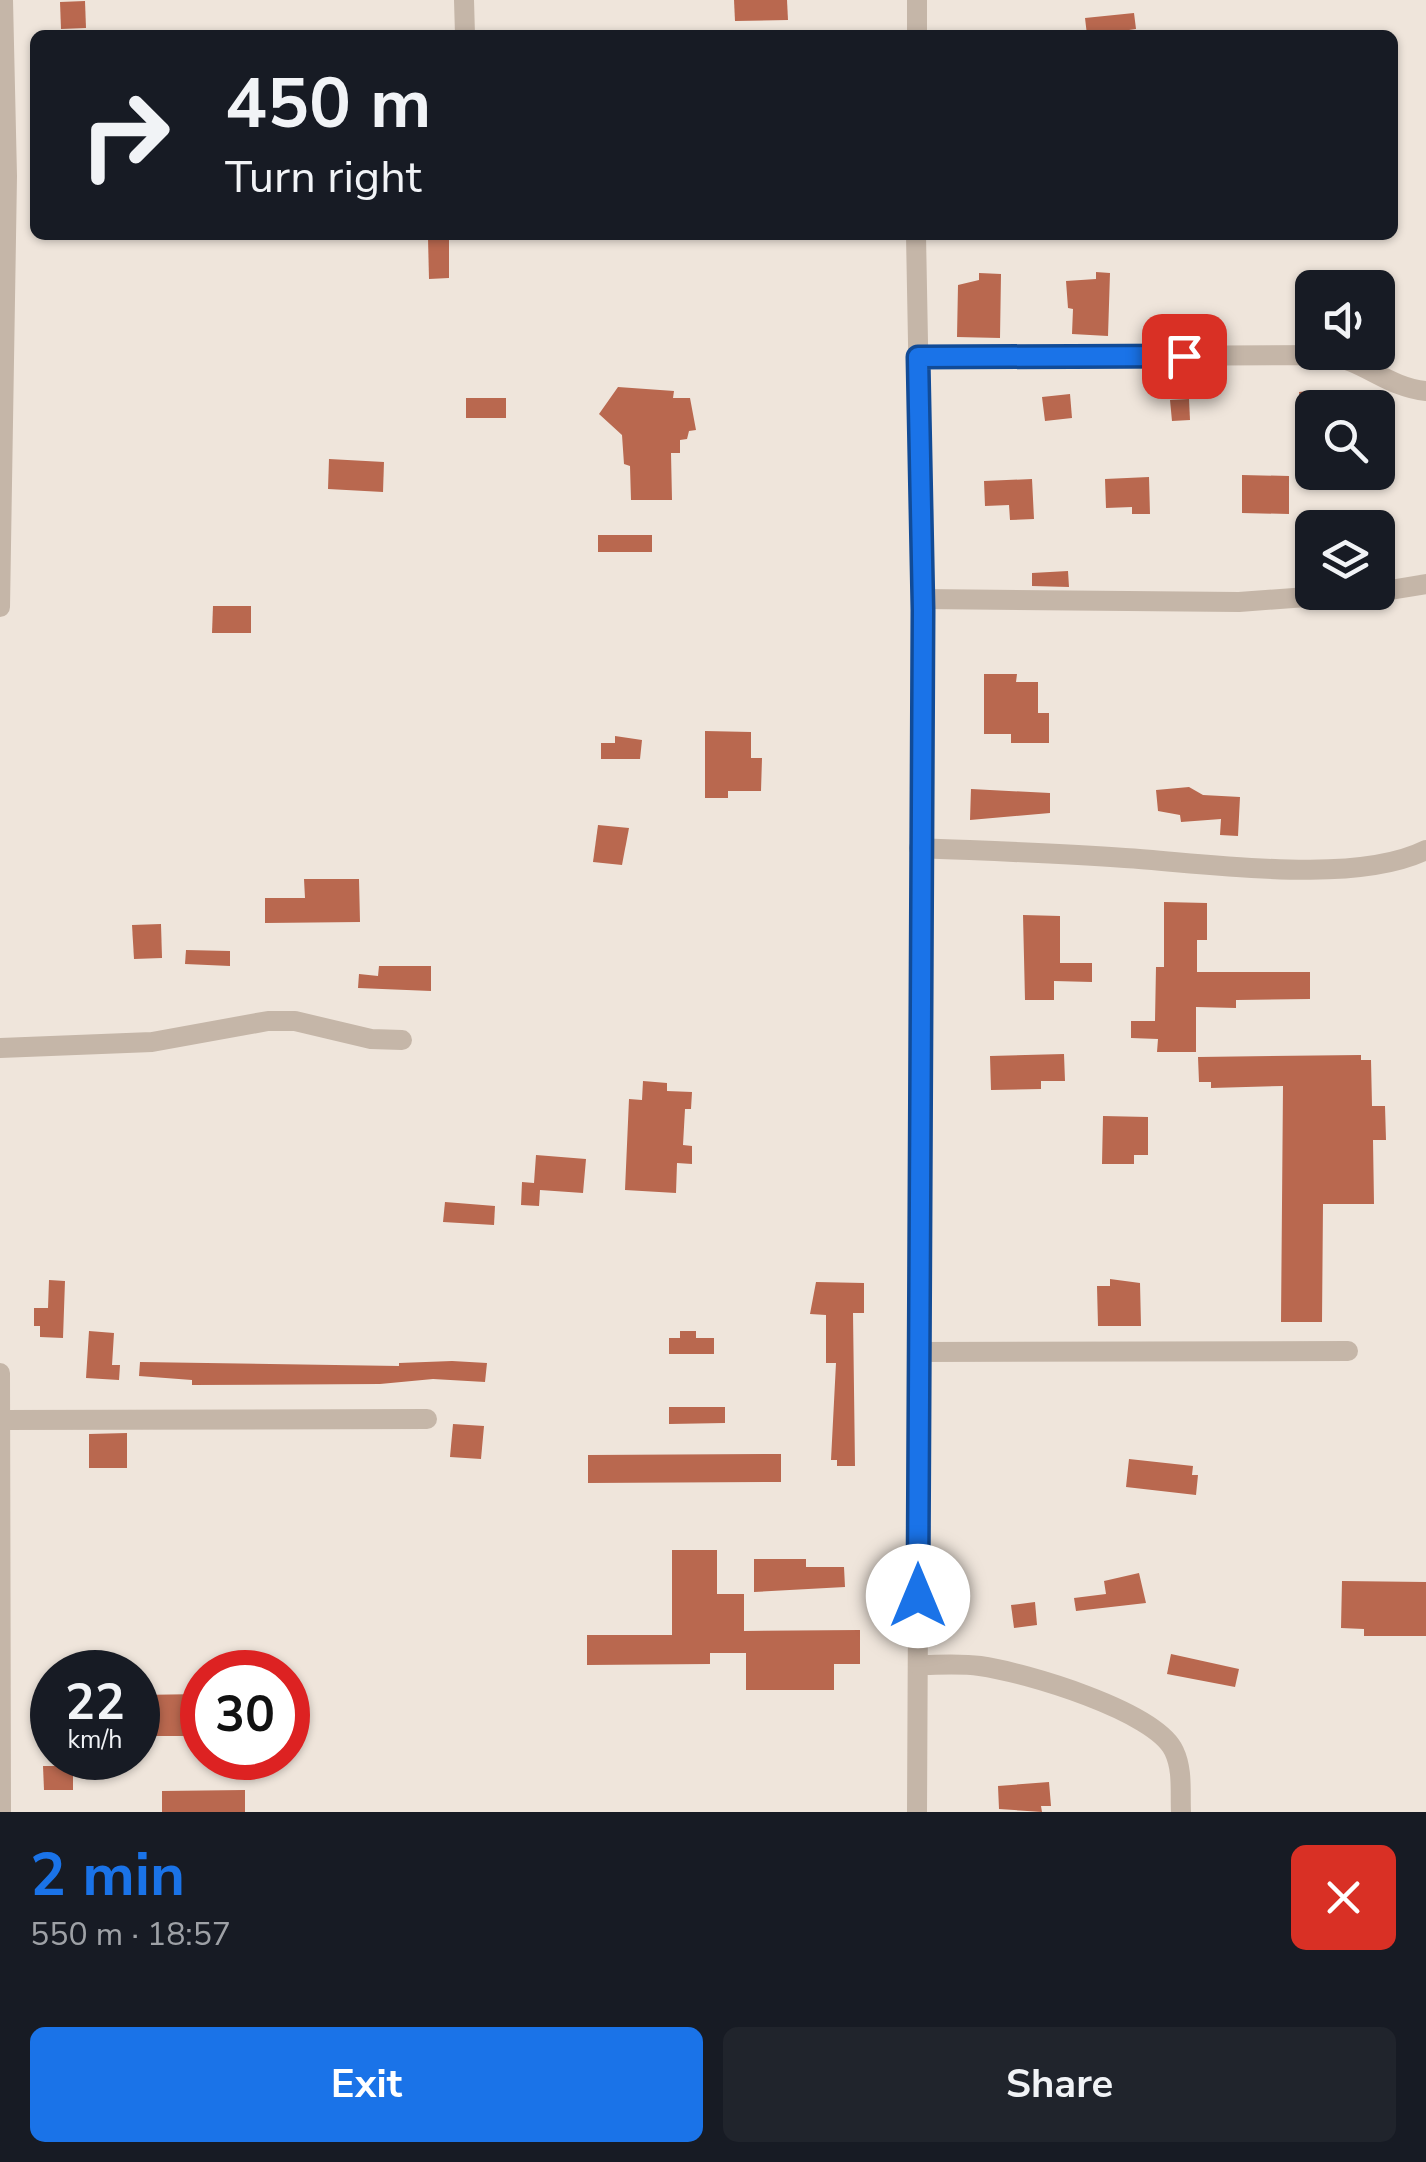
<!DOCTYPE html>
<meta charset="utf-8">
<style>
:root{--surface:#171b24;--page:#20242c;--text:#f1f3f6;--muted:#9ea1a6;--accent:#1a73e8}
body{margin:0;font-family:"Nunito Sans",sans-serif;background:var(--page);color:var(--text);height:100vh;display:flex;flex-direction:column;font-size:38px;white-space:nowrap}
*{box-sizing:border-box;margin:0}
p{font-size:32px;color:var(--muted)}
.icon{flex:none;width:55px;height:55px;fill:none;stroke:currentColor;stroke-width:2;stroke-linecap:round;stroke-linejoin:round}
.map{position:relative;height:1812px;overflow:hidden}
.panel{display:flex;flex-direction:column;background:var(--surface);flex:1}
.panel>*{flex:none}
.hud{position:absolute;left:30px;top:30px;width:1368px;height:210px;border-radius:15px;box-shadow:0 2px 8px #0004;background:#171b24;color:var(--text);overflow:hidden}
.controls{position:absolute;left:1295px;top:270px;display:grid;gap:20px}
.controls a{display:grid;place-items:center;width:100px;height:100px;border-radius:15px;background:var(--surface);box-shadow:0 2px 8px #0004;font-size:50px}
.speed{position:absolute;left:30px;top:1650px;display:flex;gap:20px;font-size:50px;font-weight:700;text-align:center}
.speed>*{display:grid;place-content:center;width:130px;height:130px;border-radius:50%;background:var(--surface);box-shadow:0 2px 8px #0004;line-height:1}
.speed small{font-size:25px;font-weight:400}
.speed .limit{border:15px solid #d22;background:#fff;color:#111}
.pin{position:absolute;display:grid;place-items:center;width:85px;height:85px;color:#fff;margin:-42px;border-radius:20px;box-shadow:0 5px 15px #0006}
.me{position:absolute;width:110px;margin:-55px;rotate:0deg;stroke-linejoin:round;filter:drop-shadow(0 0 8px #0008)}
.turn{display:flex;align-items:center;gap:35px;height:210px;padding:0 30px;font-size:45px}
.turn .icon{width:130px;height:130px;stroke-width:2.5}
.turn b{display:block;font-size:70px;line-height:85px}
.round{display:grid;place-items:center;flex:none;width:105px;height:105px;border-radius:15px;background:var(--page)}
.head{display:flex;align-items:center;justify-content:space-between;height:170px;padding:0 30px}
h1{font-size:60px;font-weight:700;line-height:75px;color:var(--accent)}
.button{display:flex;gap:20px;margin-top:auto;padding:20px 30px}
.button a{flex:1;height:115px;border-radius:15px;background:var(--accent);color:#fff;font-size:40px;font-weight:700;line-height:115px;text-align:center}
.button a+a{background:var(--page);color:var(--text)}
.map>svg:first-child{display:block}
.building{fill:#b9684f}
.lines{fill:none;stroke-linecap:round;stroke-linejoin:round}
.minor{stroke:#c5b6a8;stroke-width:20}
.route-casing{stroke:#114b97;stroke-width:25}
.route{stroke:#1a73e8;stroke-width:18}
</style>
<div class="map">
<svg width="1426" height="1812" viewBox="0 0 1426 1812">
<rect width="100%" height="100%" fill="#efe5db"/>
<g class="building">
<polygon points="734,0 787,0 788,20 735,21"/>
<polygon points="85,1 86,28 61,29 60,2"/>
<polygon points="1134,13 1136,29 1129,30 1130,35 1087,35 1085,18"/>
<polygon points="449,237 449,278 429,279 428,238"/>
<polygon points="1096,272 1110,273 1108,336 1072,334 1073,309 1068,308 1066,281 1096,279"/>
<polygon points="979,273 1001,274 1000,338 957,337 958,285 979,280"/>
<polygon points="618,387 674,391 673,398 690,398 696,430 689,431 687,439 680,440 680,453 671,453 672,500 631,500 630,466 624,464 622,435 599,414"/>
<polygon points="1318,390 1320,408 1301,408 1299,392"/>
<polygon points="1070,394 1072,418 1045,421 1042,397"/>
<rect x="466" y="398" width="40" height="20"/>
<polygon points="1189,399 1190,420 1172,421 1170,400"/>
<polygon points="329,459 384,462 383,492 328,489"/>
<polygon points="1242,475 1289,476 1289,514 1242,513"/>
<polygon points="1149,477 1150,514 1132,514 1132,507 1106,508 1105,479"/>
<polygon points="1032,479 1034,519 1010,520 1009,505 985,506 984,481"/>
<rect x="598" y="535" width="54" height="17"/>
<polygon points="1068,571 1069,587 1032,586 1032,573"/>
<polygon points="213,606 251,606 251,633 212,633"/>
<polygon points="984,674 1017,674 1016,682 1038,682 1038,713 1049,713 1049,743 1011,743 1011,734 984,734"/>
<polygon points="705,731 751,732 751,758 762,758 761,791 728,791 728,798 705,798"/>
<polygon points="615,736 642,740 640,759 601,759 601,743 615,743"/>
<polygon points="1189,787 1203,795 1240,797 1238,836 1220,835 1221,819 1181,822 1180,815 1158,811 1156,790"/>
<polygon points="971,789 1050,793 1050,813 970,820"/>
<polygon points="598,825 629,828 622,865 593,862"/>
<polygon points="304,879 359,879 360,922 265,923 265,898 305,898"/>
<polygon points="1164,902 1207,903 1207,940 1197,940 1197,972 1310,972 1310,999 1236,1000 1236,1008 1196,1007 1196,1052 1157,1052 1158,1039 1131,1038 1131,1021 1155,1021 1156,967 1164,967"/>
<polygon points="1023,915 1060,916 1060,963 1092,963 1092,982 1054,981 1054,1000 1025,1000"/>
<polygon points="161,924 162,958 134,959 132,925"/>
<polygon points="186,950 230,951 230,966 185,964"/>
<polygon points="379,966 431,966 431,991 358,988 359,974 378,976"/>
<polygon points="1064,1054 1065,1081 1041,1081 1041,1089 991,1090 990,1056"/>
<polygon points="1361,1055 1361,1060 1371,1060 1372,1106 1385,1106 1386,1140 1373,1140 1374,1204 1323,1204 1322,1322 1281,1322 1283,1086 1211,1088 1211,1082 1199,1082 1198,1057"/>
<polygon points="643,1081 667,1083 667,1091 692,1092 691,1109 685,1109 683,1145 692,1146 692,1164 677,1163 676,1193 625,1190 629,1099 642,1100"/>
<polygon points="1103,1116 1148,1117 1148,1155 1134,1155 1134,1164 1102,1164"/>
<polygon points="536,1155 586,1159 583,1193 540,1190 539,1206 521,1205 522,1182 534,1183"/>
<polygon points="445,1202 495,1206 494,1225 443,1222"/>
<polygon points="1110,1279 1140,1283 1141,1326 1098,1326 1097,1286 1110,1286"/>
<polygon points="49,1280 65,1281 63,1338 40,1337 40,1326 34,1326 34,1308 48,1308"/>
<polygon points="816,1282 864,1283 864,1313 853,1313 855,1466 837,1466 837,1460 831,1460 836,1363 826,1363 826,1315 810,1314"/>
<polygon points="89,1331 114,1333 112,1365 120,1365 119,1380 86,1378"/>
<polygon points="680,1331 696,1331 696,1338 714,1338 714,1354 669,1354 669,1338 680,1338"/>
<polygon points="452,1361 487,1363 485,1382 433,1379 380,1384 192,1385 192,1380 139,1376 140,1362 399,1366 399,1363"/>
<polygon points="669,1407 725,1407 725,1423 669,1424"/>
<polygon points="453,1424 484,1426 481,1459 450,1457"/>
<polygon points="127,1433 127,1468 89,1468 89,1434"/>
<polygon points="781,1454 781,1482 588,1483 588,1455"/>
<polygon points="1129,1459 1193,1466 1192,1475 1198,1475 1196,1495 1126,1487"/>
<polygon points="672,1550 717,1550 717,1594 744,1594 744,1631 860,1630 860,1664 834,1664 834,1690 746,1690 746,1653 710,1653 710,1664 587,1665 587,1635 672,1635"/>
<polygon points="754,1559 806,1559 806,1567 844,1567 845,1587 754,1592"/>
<polygon points="1139,1573 1146,1603 1076,1611 1074,1598 1106,1594 1104,1581"/>
<polygon points="1342,1581 1426,1582 1426,1636 1364,1636 1364,1629 1341,1628"/>
<polygon points="1035,1602 1037,1625 1014,1628 1011,1605"/>
<polygon points="1171,1654 1239,1669 1235,1687 1167,1674"/>
<polygon points="202,1694 202,1736 138,1736 138,1695"/>
<polygon points="43,1766 73,1766 73,1790 44,1790"/>
<polygon points="1049,1782 1051,1806 1041,1806 1042,1812 999,1809 998,1786"/>
<polygon points="245,1790 245,1812 162,1812 162,1791"/>
</g>
<g class="lines">
<g class="minor">
<polyline points="464,0 465,35"/>
<polyline points="917,35 917,0"/>
<polyline points="916,235 923,610 917,1812"/>
<path d="M918,357L1330,355C1365,362 1390,388 1426,391"/>
<polyline points="1378,592 1426,584"/>
<polyline points="923,599 1239,602 1374,592"/>
<polyline points="0,607 7,176 3,0"/>
<path d="M919,848C988,851 1056,853 1125,858C1206,863 1354,886 1426,850"/>
<polyline points="0,1048 152,1042 268,1021 295,1021 371,1039 402,1040"/>
<polyline points="918,1352 1348,1351"/>
<polyline points="0,1373 1,1812"/>
<polyline points="1,1420 427,1419"/>
<path d="M918,1665C938,1665 960,1663 980,1666C1024,1672 1156,1711 1174,1751C1183,1770 1180,1791 1181,1812"/>
</g>
</g>
<g class="lines">
<defs>
<polyline id="route" points="918,1596 923,610 918,357 1184,356"/>
</defs>
<use href="#route" class="route-casing"/>
<use href="#route" class="route"/>
</g>
</svg>
<div class="controls">
<a><svg class="icon" aria-label="sound" viewBox="0 0 24 24"><path d="M4 9h4l5-4v14l-5-4H4zM17 9q2 3 0 6"/></svg></a>
<a><svg class="icon" aria-label="search" viewBox="0 0 24 24"><circle cx="10" cy="10" r="6"/><path d="M15 15l6 6"/></svg></a>
<a><svg class="icon" aria-label="layers" viewBox="0 0 24 24"><path d="M12 4l9 5-9 5-9-5zM3 14l9 5 9-5"/></svg></a>
</div>
<div class="speed"><div>22<small>km/h</small></div><div class="limit">30</div></div>
<div class="pin" style="left:1184px;top:356px;background:#d93025"><svg class="icon" aria-label="arrive" viewBox="0 0 24 24"><path d="M6 21V4h12l-3 4 3 4H6"/></svg></div>
<svg class="me" style="left:918px;top:1596px" viewBox="-20 -20 40 40"><circle r="19" fill="#fff"/><path d="M0-13L10 11 0 6-10 11z" fill="#1a73e8"/></svg>
<div class="hud">
<div class="turn"><svg class="icon" aria-label="right" viewBox="0 0 24 24"><path d="M7 20v-9h11M14 6l5 5-5 5"/></svg><div><b>450 m</b>Turn right</div></div>
</div>
</div>
<section class="panel">
<div class="head"><div><h1>2 min</h1><p>550 m · 18:57</p></div><a class="round" style="background:#d93025;color:#fff"><svg class="icon" aria-label="close" viewBox="0 0 24 24"><path d="M6 6l12 12M18 6L6 18"/></svg></a></div>
<div class="button"><a>Exit</a><a>Share</a></div>
</section>
